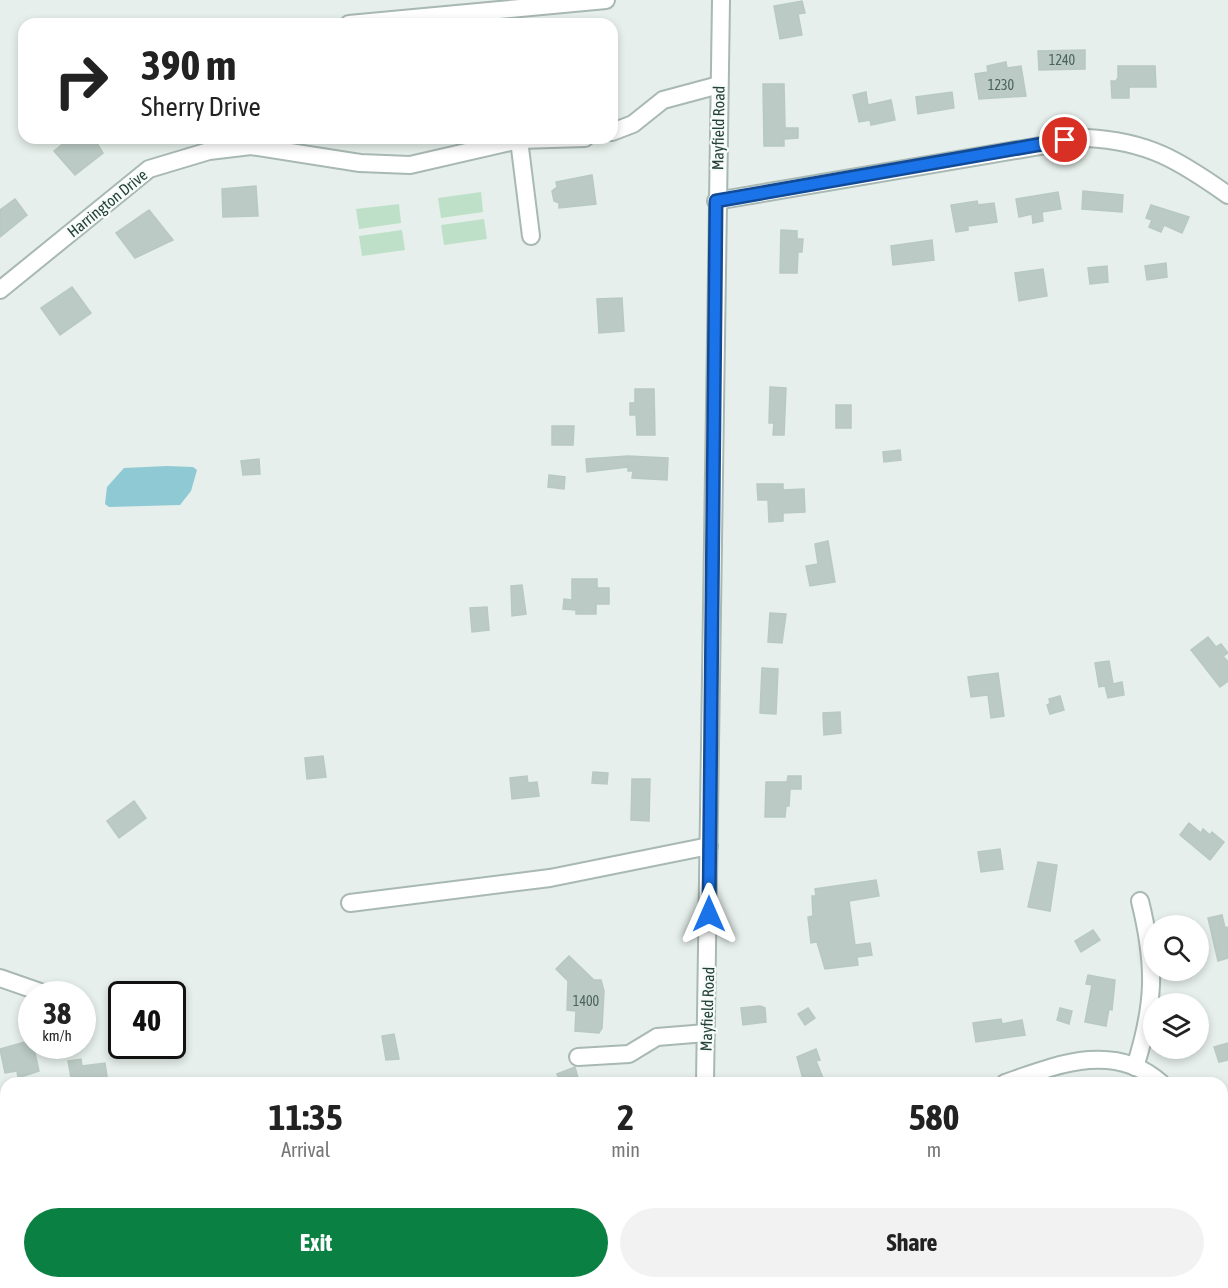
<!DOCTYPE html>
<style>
:root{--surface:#fff;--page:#f2f2f2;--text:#222;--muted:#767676;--accent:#0b8043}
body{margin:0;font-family:"Asap Condensed",sans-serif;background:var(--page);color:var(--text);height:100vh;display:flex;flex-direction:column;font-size:22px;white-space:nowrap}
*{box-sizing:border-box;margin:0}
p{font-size:20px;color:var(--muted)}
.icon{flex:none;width:33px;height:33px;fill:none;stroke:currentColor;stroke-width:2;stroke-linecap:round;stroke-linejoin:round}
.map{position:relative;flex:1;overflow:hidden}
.drawer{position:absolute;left:0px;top:1077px;width:1228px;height:212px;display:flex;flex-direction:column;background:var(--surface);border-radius:18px 18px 0 0;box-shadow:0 3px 9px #0003}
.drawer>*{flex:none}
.hud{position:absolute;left:18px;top:18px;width:600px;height:126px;border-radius:18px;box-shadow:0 3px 9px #0003;background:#fff;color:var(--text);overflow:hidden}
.buttons{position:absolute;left:1143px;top:915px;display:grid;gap:12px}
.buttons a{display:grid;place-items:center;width:66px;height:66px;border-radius:50%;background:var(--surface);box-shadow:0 3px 9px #0003;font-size:30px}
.speed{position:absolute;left:18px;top:981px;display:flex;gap:12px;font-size:30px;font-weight:700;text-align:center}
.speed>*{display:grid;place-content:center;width:78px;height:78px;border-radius:50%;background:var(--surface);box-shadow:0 3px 9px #0003;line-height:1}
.speed small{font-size:15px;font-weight:400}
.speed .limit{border:3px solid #111;border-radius:9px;background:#fff;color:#111}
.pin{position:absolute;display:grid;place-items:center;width:51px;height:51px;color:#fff;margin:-26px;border:3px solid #fff;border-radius:50%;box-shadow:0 2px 6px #0007}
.me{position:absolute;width:66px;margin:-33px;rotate:0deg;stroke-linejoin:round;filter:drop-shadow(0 0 4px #0008)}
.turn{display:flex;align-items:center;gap:21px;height:126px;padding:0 24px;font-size:27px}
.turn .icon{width:78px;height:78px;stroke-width:2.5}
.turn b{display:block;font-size:42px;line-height:51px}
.eta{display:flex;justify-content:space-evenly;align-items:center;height:102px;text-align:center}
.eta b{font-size:36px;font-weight:700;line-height:42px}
.button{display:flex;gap:12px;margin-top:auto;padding:12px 24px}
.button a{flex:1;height:69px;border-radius:36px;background:var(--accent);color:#fff;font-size:24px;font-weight:700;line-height:69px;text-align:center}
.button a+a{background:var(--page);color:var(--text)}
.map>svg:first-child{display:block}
.green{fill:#bfe0c8}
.water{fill:#8ec9d4}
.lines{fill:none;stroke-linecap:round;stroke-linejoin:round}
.stream{stroke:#8ec9d4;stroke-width:4}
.building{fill:#bbcac4;stroke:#b8c9c2;stroke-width:1.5}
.minor-casing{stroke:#a8b8b2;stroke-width:20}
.minor{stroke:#fff;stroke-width:16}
.route-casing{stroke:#114b97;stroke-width:15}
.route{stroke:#1a73e8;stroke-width:10}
.labels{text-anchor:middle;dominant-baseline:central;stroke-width:4.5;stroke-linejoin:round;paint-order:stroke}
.number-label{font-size:14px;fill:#4a645c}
.street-label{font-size:16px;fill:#24423a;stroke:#f7fbf9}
</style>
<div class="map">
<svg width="1228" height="1288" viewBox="0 0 1228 1288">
<rect width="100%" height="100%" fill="#e6efeb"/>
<g class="green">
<polygon points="481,192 483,212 441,218 438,198"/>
<polygon points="399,204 401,223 359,229 356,209"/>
<polygon points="484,219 487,239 444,245 441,225"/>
<polygon points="402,230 405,250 362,256 359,236"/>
<polygon points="6,1200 6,1282 374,1282 375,1288 0,1288 0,1201"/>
</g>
<polygon class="water" points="167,466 193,467 197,470 191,491 180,505 109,507 105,504 107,487 124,468"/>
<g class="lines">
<polyline class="stream" points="0,1240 6,1238"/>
</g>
<g class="building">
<polygon points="802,1 805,13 798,14 802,35 780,39 774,6"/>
<polygon points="1085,50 1085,69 1039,70 1038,51"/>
<polygon points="1006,62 1007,68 1021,66 1026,96 979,99 975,74 988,72 987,66"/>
<polygon points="1118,66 1155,66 1156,87 1129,87 1129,98 1112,98 1111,81 1116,81 1118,78"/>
<polygon points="763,84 784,84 785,128 798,128 798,138 784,139 784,146 764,146"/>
<polygon points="866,92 868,105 891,100 895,120 871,125 870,120 859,122 853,95"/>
<polygon points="952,92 954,108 918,114 916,97"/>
<polygon points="70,138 94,138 103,153 75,175 54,151"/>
<polygon points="592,175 596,204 559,208 559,203 554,201 552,191 557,187 556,182"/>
<polygon points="256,186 258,216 223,217 222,189"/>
<polygon points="1083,191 1123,195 1122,212 1082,209"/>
<polygon points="1058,192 1061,209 1042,212 1043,221 1033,223 1032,214 1019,217 1016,199"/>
<polygon points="15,199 27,215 0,237 0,210"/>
<polygon points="977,201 978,205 994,203 997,222 968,226 968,230 956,232 951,205"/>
<polygon points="1151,205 1189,217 1182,233 1164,225 1161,232 1149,227 1152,220 1146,218"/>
<polygon points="149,210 173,240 135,258 116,233"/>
<polygon points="781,230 797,231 797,239 803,239 802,252 798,252 797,273 780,273"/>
<polygon points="932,240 934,260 893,265 891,246"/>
<polygon points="1166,263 1167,277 1147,280 1145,266"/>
<polygon points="1107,266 1108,282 1090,284 1088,268"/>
<polygon points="1043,269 1047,296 1019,301 1015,273"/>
<polygon points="72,287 91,313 60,335 41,308"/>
<polygon points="622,298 624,331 599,333 597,299"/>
<polygon points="770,387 786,388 784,435 773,435 774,423 769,423"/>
<polygon points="635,389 654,389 655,435 637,435 636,415 630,415 630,403 635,403"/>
<rect x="836" y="405" width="15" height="23"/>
<polygon points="552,426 574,426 573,445 552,445"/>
<polygon points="900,450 901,460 884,462 883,452"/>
<polygon points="628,456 668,458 667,480 632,478 633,471 628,471 628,467 587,472 586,459"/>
<polygon points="259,459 260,474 243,475 241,461"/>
<polygon points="549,475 565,477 564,489 548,487"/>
<polygon points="757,484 783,484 783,490 804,489 805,512 783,513 783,521 769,522 768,500 758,500"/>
<polygon points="828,541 835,582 810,586 806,566 818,564 815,544"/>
<polygon points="572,579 597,579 597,588 609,588 609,604 596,604 596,614 576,614 576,610 563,609 564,599 572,600"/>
<polygon points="522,585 526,614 512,616 511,586"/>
<polygon points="487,607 489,630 472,632 470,608"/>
<polygon points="770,613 786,614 782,643 768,642"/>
<polygon points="1208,637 1216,647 1221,644 1228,653 1223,656 1228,662 1228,681 1220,687 1191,650"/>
<polygon points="1109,661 1113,684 1122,682 1124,695 1108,698 1105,686 1099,687 1095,663"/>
<polygon points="762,668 778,669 776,714 760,713"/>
<polygon points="998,673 1004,716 991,718 988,695 971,697 968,677"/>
<polygon points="1060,696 1064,710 1050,714 1047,705 1050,703 1049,699"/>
<polygon points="840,712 841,733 824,735 823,713"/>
<polygon points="323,756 326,777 307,779 305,758"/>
<polygon points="593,772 608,773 607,784 592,783"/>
<polygon points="527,776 528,783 537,782 539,796 512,799 510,778"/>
<polygon points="788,776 801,776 801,789 790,789 789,806 786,806 785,817 765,817 766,782 787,782"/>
<polygon points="632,779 650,779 649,821 631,820"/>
<polygon points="134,801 146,818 119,838 107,821"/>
<polygon points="1189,823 1201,833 1203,829 1210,835 1212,832 1224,842 1210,860 1180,835"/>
<polygon points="1000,849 1003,869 981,872 978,852"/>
<polygon points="1038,862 1057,865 1050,911 1028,907"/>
<polygon points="876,880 879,896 849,901 855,945 870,943 872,955 857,957 858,965 825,969 817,942 811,943 808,917 813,916 812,896 816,896 815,889"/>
<polygon points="1222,915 1225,928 1228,927 1228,958 1218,961 1208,918"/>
<polygon points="1093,930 1100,940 1081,952 1075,941"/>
<polygon points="569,956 594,980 601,980 604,991 602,1028 599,1033 575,1031 576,1011 567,1010 568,981 556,969"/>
<polygon points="1088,975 1115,980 1112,1010 1109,1009 1106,1026 1085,1022 1092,985 1086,984"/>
<polygon points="760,1006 765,1008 766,1022 743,1025 741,1008"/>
<polygon points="808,1008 815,1018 805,1025 798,1014"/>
<polygon points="1060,1008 1072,1011 1069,1024 1057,1020"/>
<polygon points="1001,1019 1002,1024 1022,1020 1025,1035 976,1042 973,1023"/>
<polygon points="394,1034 399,1059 386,1060 382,1036"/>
<polygon points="32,1040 39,1071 18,1078 17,1071 5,1073 0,1049"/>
<polygon points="1228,1043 1228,1060 1219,1062 1214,1047"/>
<polygon points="816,1049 820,1060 816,1061 825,1083 804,1083 797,1057"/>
<polygon points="81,1059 82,1066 105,1063 108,1083 72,1083 68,1061"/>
<polygon points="575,1067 578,1078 561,1083 557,1074"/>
</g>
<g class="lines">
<defs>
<g id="minor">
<polyline points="349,24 606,0"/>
<polyline points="612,132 633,124 663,100 719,85"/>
<polyline points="519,140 531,236"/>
<path d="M716,201L1087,138C1148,141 1180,161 1228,195"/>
<polyline points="0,290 149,169 209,151 251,146 360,163 410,165 519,140 585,138"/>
<polyline points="350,903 550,878 709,846"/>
<polyline points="0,978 46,994"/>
<polyline points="578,1057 629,1054 657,1037 706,1033"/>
<path d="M1135,1067C1155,1004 1156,966 1140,901"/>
<polyline points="705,1083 721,0"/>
<path d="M1005,1083C1056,1065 1114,1041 1161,1083"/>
<polyline points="948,1282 949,1288"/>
<polyline points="1210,1282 1211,1288"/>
<polyline points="578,1288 578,1282"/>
<polyline points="702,1288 703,1282"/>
</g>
</defs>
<use href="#minor" class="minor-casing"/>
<use href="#minor" class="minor"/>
</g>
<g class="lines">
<defs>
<polyline id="route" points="709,914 716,201 1065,140"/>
</defs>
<use href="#route" class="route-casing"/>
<use href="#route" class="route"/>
</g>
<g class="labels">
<g class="number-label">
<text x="1062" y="60">1240</text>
<text x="1001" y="85">1230</text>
<text x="586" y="1001">1400</text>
</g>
<g class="street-label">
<text transform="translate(718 128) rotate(-89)">Mayfield Road</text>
<text transform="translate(107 203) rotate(-39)">Harrington Drive</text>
<text transform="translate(707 1009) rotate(-88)">Mayfield Road</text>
</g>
</g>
</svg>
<div class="buttons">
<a><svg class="icon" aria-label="search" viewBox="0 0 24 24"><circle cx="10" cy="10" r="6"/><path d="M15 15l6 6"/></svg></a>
<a><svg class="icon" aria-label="layers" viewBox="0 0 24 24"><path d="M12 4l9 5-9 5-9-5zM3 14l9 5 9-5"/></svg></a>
</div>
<div class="speed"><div>38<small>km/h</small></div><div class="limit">40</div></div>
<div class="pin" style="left:1065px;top:140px;background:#d93025"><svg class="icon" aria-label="arrive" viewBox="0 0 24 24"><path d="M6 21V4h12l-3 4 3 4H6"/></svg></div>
<svg class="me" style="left:709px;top:914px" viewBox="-20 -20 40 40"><path d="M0-17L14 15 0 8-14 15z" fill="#1a73e8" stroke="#fff" stroke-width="4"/></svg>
<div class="hud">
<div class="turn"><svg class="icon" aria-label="right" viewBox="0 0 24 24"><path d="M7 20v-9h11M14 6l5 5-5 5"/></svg><div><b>390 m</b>Sherry Drive</div></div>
</div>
<section class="drawer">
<div class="eta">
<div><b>11:35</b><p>Arrival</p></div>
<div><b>2</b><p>min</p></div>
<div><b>580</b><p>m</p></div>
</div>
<div class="button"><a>Exit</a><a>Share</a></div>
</section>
</div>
